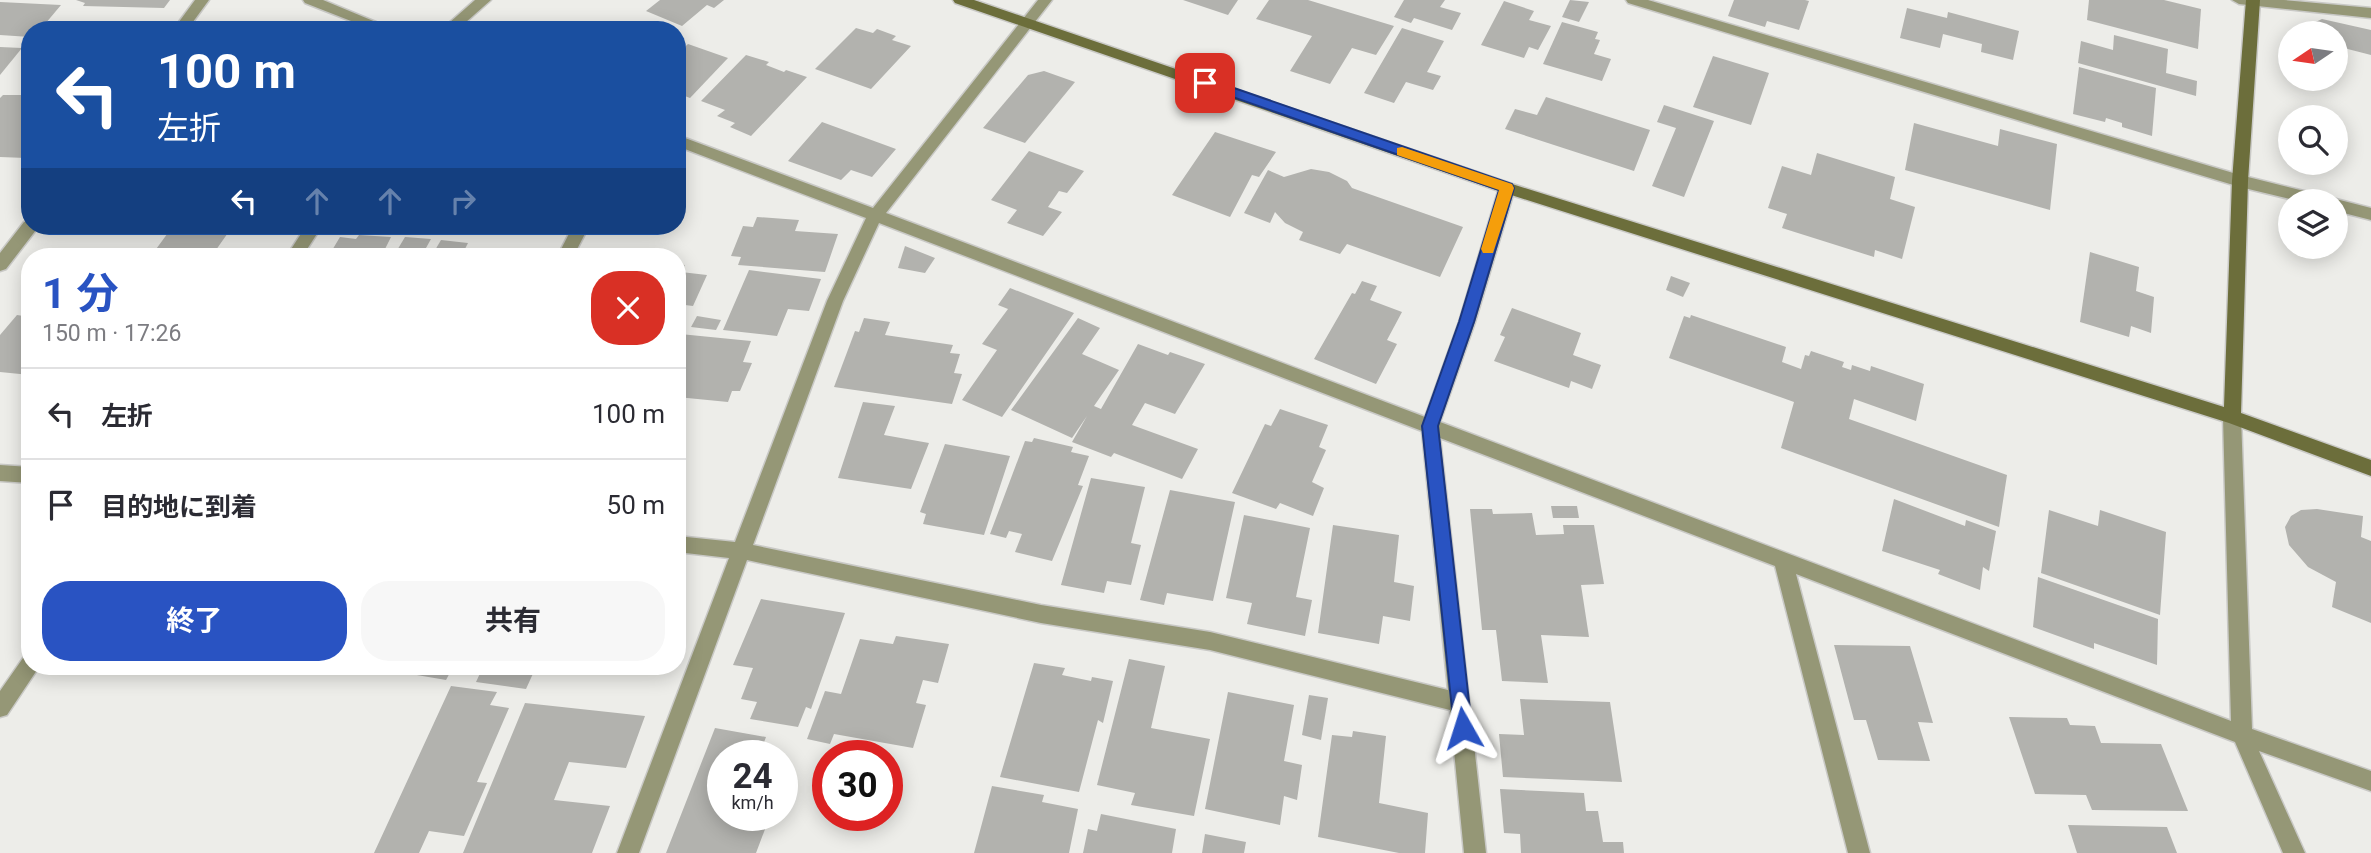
<!DOCTYPE html>
<html lang="ja">
<meta charset="utf-8">
<style>
:root{--surface:#fff;--page:#f7f7f7;--text:#2b2b33;--muted:#7c7c81;--line:#e1e1e2;--accent:#2953c2}
body{margin:0;font-family:Roboto,"Noto Sans JP",sans-serif;background:var(--page);color:var(--text);height:100vh;display:flex;flex-direction:column;font-size:26px;white-space:nowrap}
*{box-sizing:border-box;margin:0}
p{font-size:23px;color:var(--muted)}
.icon{flex:none;width:38px;height:38px;fill:none;stroke:currentColor;stroke-width:2;stroke-linecap:round;stroke-linejoin:round}
.map{position:relative;flex:1;overflow:hidden}
.side{position:absolute;left:21px;top:248px;width:665px;height:427px;display:flex;flex-direction:column;background:var(--surface);border-radius:28px;box-shadow:0 4px 18px #0003}
.side>*{flex:none}
.guide{position:absolute;left:21px;top:21px;width:665px;height:214px;border-radius:28px;box-shadow:0 4px 18px #0003;background:#1a4fa0;color:#fff;overflow:hidden}
.needle{width:46px;rotate:257deg}
.controls{position:absolute;left:2278px;top:21px;display:grid;gap:14px}
.controls a{display:grid;place-items:center;width:70px;height:70px;border-radius:50%;background:var(--surface);box-shadow:0 4px 18px #0003;font-size:35px}
.speed{position:absolute;left:707px;top:740px;display:flex;gap:14px;font-size:35px;font-weight:700;text-align:center}
.speed>*{display:grid;place-content:center;width:91px;height:91px;border-radius:50%;background:var(--surface);box-shadow:0 4px 18px #0003;line-height:1}
.speed small{font-size:18px;font-weight:400}
.speed .limit{border:10px solid #d22;background:#fff;color:#111}
.pin{position:absolute;display:grid;place-items:center;width:60px;height:60px;color:#fff;margin:-30px;border-radius:14px;box-shadow:0 4px 10px #0006}
.me{position:absolute;width:77px;margin:-38px;rotate:354deg;stroke-linejoin:round;filter:drop-shadow(0 0 5px #0008)}
.turn{display:flex;align-items:center;gap:24px;height:147px;padding:0 21px;font-size:32px}
.turn .icon{width:91px;height:91px;stroke-width:2.5}
.turn b{display:block;font-size:49px;line-height:60px}
.lanes{display:flex;align-items:center;height:66px;padding:0 21px;background:#0003;justify-content:center;gap:35px;direction:ltr}
.lanes .off{opacity:.35}
.round{display:grid;place-items:center;flex:none;width:74px;height:74px;border-radius:28px;background:var(--page)}
.summary{display:flex;align-items:center;justify-content:space-between;height:119px;padding:0 21px}
h1{font-size:42px;font-weight:700;line-height:52px;color:var(--accent)}
.button{display:flex;gap:14px;margin-top:auto;padding:14px 21px}
.button a{flex:1;height:80px;border-radius:28px;background:var(--accent);color:#fff;font-size:28px;font-weight:700;line-height:80px;text-align:center}
.button a+a{background:var(--page);color:var(--text)}
ul{padding:0;list-style:none}
li{display:flex;align-items:center;gap:21px;height:91px;padding:0 21px;border-top:2px solid var(--line)}
li div{flex:1}
li b{display:block;font-size:26px}
li em{font-style:normal}
.map>svg:first-child{display:block}
.building{fill:#b2b2ae}
.lines{fill:none;stroke-linecap:round;stroke-linejoin:round}
.street-casing{stroke:#c9c9c6;stroke-width:3}
.secondary-casing{stroke:#c9c9c6;stroke-width:3}
.street{fill:#959776;fill-rule:evenodd}
.secondary{fill:#6c6e3b;fill-rule:evenodd}
.route{fill:#2953c2;stroke:#1b367e;stroke-width:2}
.slow{fill:#f59e0b}
</style>
<div class="map">
<svg width="2371" height="853" viewBox="0 0 2371 853">
<rect width="100%" height="100%" fill="#edede9"/>
<g class="building">
<polygon points="76,0 170,0 164,8 83,6 85,3"/>
<polygon points="660,0 724,0 714,8 707,5 682,26 646,11"/>
<polygon points="1183,0 1238,0 1228,15"/>
<polygon points="1269,0 1308,0 1394,26 1376,55 1352,48 1330,84 1290,71 1312,36 1256,19"/>
<polygon points="1404,0 1445,0 1440,7 1461,13 1452,30 1414,18 1411,23 1394,17"/>
<polygon points="1570,0 1589,2 1579,22 1562,17"/>
<polygon points="1734,0 1805,0 1809,1 1799,30 1767,21 1765,27 1728,16"/>
<polygon points="2089,0 2164,0 2201,9 2198,49 2087,20"/>
<polygon points="1504,1 1534,11 1529,20 1551,26 1538,50 1529,47 1524,58 1481,45"/>
<polygon points="0,2 61,5 40,30 30,30 30,37 0,35"/>
<polygon points="1907,8 1947,18 1948,12 2019,31 2013,60 1981,52 1982,44 1943,34 1940,48 1900,38"/>
<polygon points="2322,19 2371,30 2371,55 2336,46 2336,33 2310,33 2309,25"/>
<polygon points="1562,22 1598,32 1595,39 1600,40 1594,54 1611,59 1602,81 1543,64"/>
<polygon points="856,28 873,33 877,29 896,36 892,40 911,46 871,89 815,69"/>
<polygon points="1402,28 1444,41 1427,72 1441,76 1433,90 1406,82 1394,103 1364,93"/>
<polygon points="2114,35 2168,49 2166,73 2197,81 2196,96 2078,63 2081,41 2113,50"/>
<polygon points="688,44 728,58 690,98 677,93 677,54"/>
<polygon points="0,47 22,48 0,75"/>
<polygon points="746,55 769,62 766,65 784,72 786,70 807,77 751,136 730,127 735,123 717,116 725,110 701,101"/>
<polygon points="1713,56 1769,73 1751,125 1693,107"/>
<polygon points="2079,67 2156,88 2152,136 2122,127 2122,123 2106,118 2105,122 2073,114"/>
<polygon points="1044,71 1075,82 1025,143 983,128 1028,75"/>
<polygon points="3,95 30,95 30,132 27,135 30,136 30,152 26,158 0,157 0,98"/>
<polygon points="1546,97 1650,130 1634,171 1505,129 1515,109 1537,115"/>
<polygon points="1664,105 1714,121 1684,197 1652,186 1676,128 1657,122"/>
<polygon points="822,122 896,149 872,177 851,170 841,180 788,161"/>
<polygon points="1914,123 1998,146 2000,129 2057,144 2050,210 1905,170"/>
<polygon points="1215,132 1276,152 1259,177 1252,175 1230,217 1172,195"/>
<polygon points="1029,151 1084,171 1067,193 1059,191 1048,207 1062,212 1043,236 1007,223 1017,210 991,200"/>
<polygon points="1817,153 1895,177 1890,199 1915,207 1902,259 1875,250 1874,257 1782,228 1787,214 1768,208 1782,166 1811,175"/>
<polygon points="1311,169 1329,172 1347,181 1352,188 1463,227 1440,277 1347,244 1340,254 1299,240 1303,232 1285,223 1275,212 1270,223 1244,213 1268,170 1284,177"/>
<polygon points="757,217 799,220 795,231 838,234 825,272 738,265 741,257 731,256 743,226 753,227"/>
<polygon points="173,226 247,226 243,231 230,230 211,257 151,256"/>
<polygon points="385,226 435,226 432,232"/>
<polygon points="359,235 391,237 384,251 396,252 405,237 431,239 421,257 328,257 340,237 356,239"/>
<polygon points="441,240 468,243 461,257 431,257"/>
<polygon points="905,246 935,258 925,273 898,268"/>
<polygon points="484,249 490,250 531,254 529,257 479,257"/>
<polygon points="2090,252 2139,267 2136,291 2154,297 2151,333 2131,326 2129,337 2080,322"/>
<polygon points="677,264 685,265 681,272 707,275 693,306 677,304"/>
<polygon points="749,270 821,279 809,311 788,309 777,336 723,330"/>
<polygon points="1671,276 1690,283 1683,297 1666,290"/>
<polygon points="1362,281 1377,286 1370,300 1402,312 1387,340 1397,344 1376,384 1314,359 1352,293 1355,294"/>
<polygon points="1010,288 1074,313 1002,417 962,400 997,350 982,344 1008,309 998,305"/>
<polygon points="1512,308 1581,333 1573,355 1601,365 1592,389 1571,381 1569,388 1494,361 1505,337 1500,335"/>
<polygon points="17,315 30,317 30,375 0,372 0,335"/>
<polygon points="1691,315 1786,347 1782,362 1801,369 1805,355 1809,356 1811,351 1844,362 1842,367 1851,370 1852,365 1870,371 1871,366 1924,384 1916,421 1854,399 1849,419 2007,475 1999,527 1781,448 1794,402 1669,358 1684,316 1690,318"/>
<polygon points="697,316 721,320 716,330 691,327"/>
<polygon points="864,318 890,322 885,335 953,345 950,353 960,354 954,373 962,374 952,404 834,387 855,331 859,332"/>
<polygon points="1078,318 1100,328 1082,354 1119,370 1094,406 1101,409 1138,344 1168,355 1170,352 1205,364 1175,414 1145,403 1132,425 1198,449 1182,479 1114,453 1111,457 1072,442 1087,416 1072,438 1011,410"/>
<polygon points="680,334 751,341 743,362 752,363 740,391 732,391 728,402 677,397 677,340"/>
<polygon points="863,402 895,406 884,435 929,443 911,489 838,478"/>
<polygon points="1280,409 1328,425 1319,447 1326,450 1312,482 1324,488 1313,516 1280,503 1276,509 1232,493 1265,424 1271,426"/>
<polygon points="1034,438 1073,447 1071,452 1089,456 1078,485 1083,486 1052,561 1015,552 1022,534 1009,531 1006,538 990,534 1025,441 1032,442"/>
<polygon points="945,444 1010,456 984,535 923,524 926,514 920,512"/>
<polygon points="1091,478 1145,487 1131,543 1141,545 1131,585 1107,581 1104,593 1061,585"/>
<polygon points="1170,490 1235,502 1213,601 1167,593 1164,605 1140,600"/>
<polygon points="1894,499 1965,526 1966,520 1996,531 1989,571 1983,567 1980,590 1938,574 1940,570 1882,551"/>
<polygon points="1551,506 1577,506 1579,518 1553,518"/>
<polygon points="1470,509 1492,509 1493,514 1532,513 1536,535 1564,534 1563,525 1594,525 1604,584 1581,585 1589,637 1541,635 1548,683 1502,681 1496,630 1482,630"/>
<polygon points="2317,509 2363,516 2361,537 2371,541 2371,623 2332,607 2336,582 2308,567 2289,545 2285,527 2291,516 2301,510"/>
<polygon points="2049,510 2098,526 2100,510 2166,532 2160,615 2041,573"/>
<polygon points="1244,515 1310,528 1296,597 1312,600 1305,636 1247,624 1252,603 1226,598"/>
<polygon points="1333,525 1399,535 1394,582 1414,586 1410,621 1383,616 1379,644 1318,633"/>
<polygon points="2038,577 2158,619 2157,665 2094,643 2094,649 2033,627"/>
<polygon points="761,599 845,613 811,709 806,707 798,727 750,719 757,702 741,699 753,668 733,665"/>
<polygon points="896,636 949,644 938,683 923,680 916,703 926,705 913,748 834,734 830,744 807,739 825,691 841,694 860,639 893,644"/>
<polygon points="1834,645 1910,646 1933,723 1918,722 1930,761 1878,760 1866,720 1854,720"/>
<polygon points="1129,659 1165,666 1151,728 1210,739 1194,816 1131,805 1135,793 1097,785"/>
<polygon points="1034,663 1065,668 1062,675 1091,681 1092,677 1113,681 1103,723 1098,720 1079,792 1000,777"/>
<polygon points="370,667 453,667 446,680"/>
<polygon points="483,667 536,667 526,689 476,682"/>
<polygon points="451,686 497,692 490,705 509,708 477,782 487,783 464,836 429,831 419,853 374,853"/>
<polygon points="1228,692 1294,705 1284,761 1302,765 1297,800 1284,796 1280,825 1205,809"/>
<polygon points="1309,695 1328,698 1321,740 1302,735"/>
<polygon points="1520,699 1610,702 1622,782 1503,777 1499,734 1524,735"/>
<polygon points="525,703 645,716 626,768 569,762 554,800 610,806 592,853 463,853"/>
<polygon points="2009,717 2067,718 2070,725 2095,726 2101,743 2161,744 2188,811 2092,810 2086,795 2035,794"/>
<polygon points="715,728 766,737 759,756 723,756 723,816 770,816 756,853 666,853"/>
<polygon points="1353,731 1386,736 1379,803 1428,813 1425,853 1399,853 1318,837 1332,735 1352,737"/>
<polygon points="992,786 1044,795 1042,802 1078,809 1069,853 974,853"/>
<polygon points="1500,789 1584,793 1586,811 1598,811 1603,842 1623,842 1624,853 1521,853 1520,834 1504,833"/>
<polygon points="1101,814 1176,829 1172,853 1083,853 1088,829 1097,831"/>
<polygon points="2068,825 2167,827 2177,853 2077,853"/>
<polygon points="1205,834 1246,842 1244,853 1202,853"/>
</g>
<g class="lines">
<defs>
<g id="street">
<polygon points="195,0 209,0 187,30 173,30"/>
<polygon points="303,0 323,0 395,30 374,30 305,3"/>
<polygon points="475,0 491,0 457,30 441,30"/>
<path d="M1038,0H1052L886,213L1425,417L1459,322L1499,188L1502,184H1512L1515,188L1475,322L1440,422L2231,721L2223,417L2226,412L2232,410L2238,412L2241,417L2252,729L2371,771V791L2259,751L2305,853H2283L2235,742L1796,574L1870,853H1848L1775,566L1440,438L1486,853H1464L1450,710L1210,650L1041,623L747,560L639,853H617L729,558L677,552V536L735,542L827,301L866,218L677,146V135L873,208ZM879,223L1422,431L1448,690L1210,632L1041,605L753,545L843,301Z"/>
<polygon points="1626,0 1648,0 2240,175 2320,195 2328,201 2298,201 2240,187 1628,3"/>
<polygon points="2232,0 2284,0 2371,8 2371,18 2239,4"/>
<polygon points="2336,199 2371,208 2371,220 2336,211 2336,201 2330,201"/>
<polygon points="30,220 30,226 38,226 36,230 6,269 0,271 0,253 24,222"/>
<polygon points="306,226 322,226 302,257 286,257"/>
<polygon points="573,226 589,226 573,257 557,257"/>
<polygon points="0,465 30,467 30,483 0,481"/>
<polygon points="30,655 30,667 39,667 7,715 0,717 0,691 23,658"/>
</g>
<polygon id="secondary" points="953,0 974,0 1512,184 2224,407 2232,181 2246,0 2260,0 2248,181 2241,413 2371,460 2371,476 2229,423 1502,192 955,3"/>
</defs>
<use href="#street" class="street-casing"/>
<use href="#secondary" class="secondary-casing"/>
<use href="#street" class="street"/>
<use href="#secondary" class="secondary"/>
</g>
<polygon class="route" points="1205,78 1512,184 1514,188 1474,322 1438,426 1472,728 1469,734 1463,737 1457,734 1454,728 1422,426 1459,322 1499,190 1201,86 1201,80"/>
<polygon class="slow" points="1402,147 1512,184 1514,188 1493,253 1483,253 1481,249 1499,190 1397,155 1397,148"/>
</svg>
<div class="controls">
<a><svg class="needle" viewBox="-14 -14 28 28"><path d="M0-13l5 13h-10z" fill="#e53935"/><path d="M0 13l5-13h-10z" fill="#7c7c81"/></svg></a>
<a><svg class="icon" aria-label="search" viewBox="0 0 24 24"><circle cx="10" cy="10" r="6"/><path d="M15 15l6 6"/></svg></a>
<a><svg class="icon" aria-label="layers" viewBox="0 0 24 24"><path d="M12 4l9 5-9 5-9-5zM3 14l9 5 9-5"/></svg></a>
</div>
<div class="speed"><div>24<small>km/h</small></div><div class="limit">30</div></div>
<div class="pin" style="left:1205px;top:83px;background:#d93025"><svg class="icon" aria-label="arrive" viewBox="0 0 24 24"><path d="M6 21V4h12l-3 4 3 4H6"/></svg></div>
<svg class="me" style="left:1463px;top:728px" viewBox="-20 -20 40 40"><path d="M0-17L14 15 0 8-14 15z" fill="#2953c2" stroke="#fff" stroke-width="4"/></svg>
<div class="guide">
<div class="turn"><svg class="icon" aria-label="left" viewBox="0 0 24 24"><path d="M17 20v-9H6M10 6l-5 5 5 5"/></svg><div><b>100 m</b>左折</div></div>
<div class="lanes"><svg class="icon" aria-label="left" viewBox="0 0 24 24"><path d="M17 20v-9H6M10 6l-5 5 5 5"/></svg><svg class="icon off" aria-label="ahead" viewBox="0 0 24 24"><path d="M12 20V5M6 11l6-6 6 6"/></svg><svg class="icon off" aria-label="ahead" viewBox="0 0 24 24"><path d="M12 20V5M6 11l6-6 6 6"/></svg><svg class="icon off" aria-label="right" viewBox="0 0 24 24"><path d="M7 20v-9h11M14 6l5 5-5 5"/></svg></div>
</div>
<section class="side">
<div class="summary"><div><h1>1 分</h1><p>150 m · 17:26</p></div><a class="round" style="background:#d93025;color:#fff"><svg class="icon" aria-label="close" viewBox="0 0 24 24"><path d="M6 6l12 12M18 6L6 18"/></svg></a></div>
<ul>
<li><svg class="icon" aria-label="left" viewBox="0 0 24 24"><path d="M17 20v-9H6M10 6l-5 5 5 5"/></svg><div><b>左折</b></div><em>100 m</em></li>
<li><svg class="icon" aria-label="arrive" viewBox="0 0 24 24"><path d="M6 21V4h12l-3 4 3 4H6"/></svg><div><b>目的地に到着</b></div><em>50 m</em></li>
</ul>
<div class="button"><a>終了</a><a>共有</a></div>
</section>
</div>
